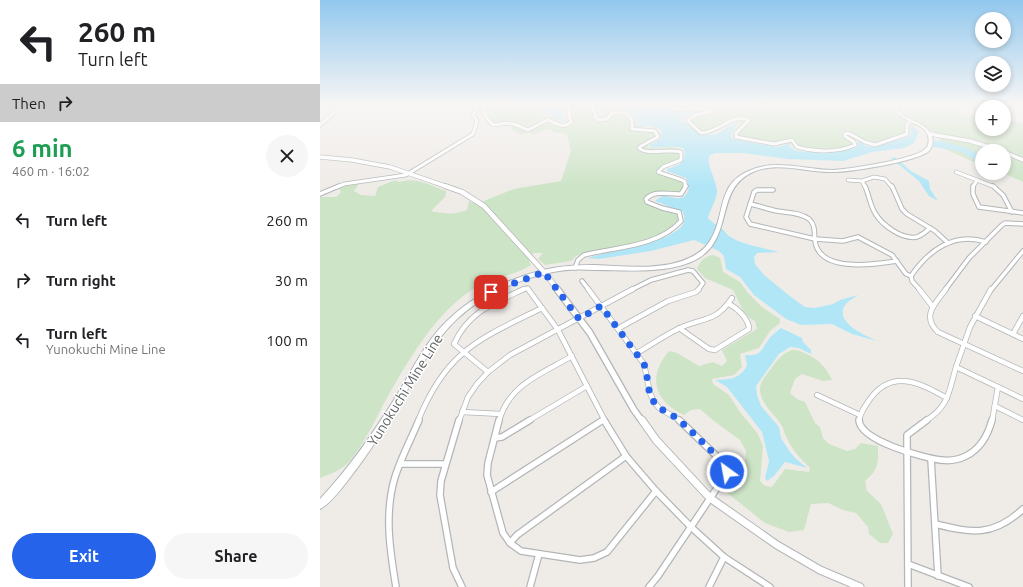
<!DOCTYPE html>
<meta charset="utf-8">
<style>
:root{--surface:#fff;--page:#f6f6f6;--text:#202124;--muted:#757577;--accent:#2563eb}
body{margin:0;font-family:Ubuntu,sans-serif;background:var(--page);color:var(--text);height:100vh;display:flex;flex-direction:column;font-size:15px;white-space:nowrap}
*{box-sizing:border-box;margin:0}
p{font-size:13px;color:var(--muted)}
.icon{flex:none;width:22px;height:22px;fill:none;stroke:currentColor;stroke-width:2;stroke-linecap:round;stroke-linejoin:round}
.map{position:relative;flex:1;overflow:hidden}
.details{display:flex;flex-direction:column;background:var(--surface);width:320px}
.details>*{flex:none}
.hud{background:#fff;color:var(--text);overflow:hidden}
.controls{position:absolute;left:655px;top:12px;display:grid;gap:8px}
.controls a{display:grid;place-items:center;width:36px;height:36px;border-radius:50%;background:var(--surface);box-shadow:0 2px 6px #0003;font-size:20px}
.pin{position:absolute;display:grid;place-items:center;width:34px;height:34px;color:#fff;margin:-17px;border-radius:8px;box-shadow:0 2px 6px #0006}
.me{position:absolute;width:44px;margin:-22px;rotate:328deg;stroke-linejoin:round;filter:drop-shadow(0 0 3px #0008)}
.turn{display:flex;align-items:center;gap:14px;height:84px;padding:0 12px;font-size:18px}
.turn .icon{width:52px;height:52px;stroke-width:2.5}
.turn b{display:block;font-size:28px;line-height:34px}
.then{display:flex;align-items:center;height:38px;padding:0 12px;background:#0003;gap:8px;font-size:15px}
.round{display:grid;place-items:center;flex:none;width:42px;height:42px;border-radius:21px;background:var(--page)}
.overview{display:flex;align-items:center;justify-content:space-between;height:68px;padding:0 12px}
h1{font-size:24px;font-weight:600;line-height:30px;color:#1e9e55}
.action{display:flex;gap:8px;margin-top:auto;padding:8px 12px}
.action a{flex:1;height:46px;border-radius:24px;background:var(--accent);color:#fff;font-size:16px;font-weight:600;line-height:46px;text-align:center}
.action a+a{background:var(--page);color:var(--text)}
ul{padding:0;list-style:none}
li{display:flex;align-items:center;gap:12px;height:60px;padding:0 12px}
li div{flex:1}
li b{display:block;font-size:15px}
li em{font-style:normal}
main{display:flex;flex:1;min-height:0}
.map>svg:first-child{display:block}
.green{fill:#cde4c7}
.water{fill:#b1e6f7}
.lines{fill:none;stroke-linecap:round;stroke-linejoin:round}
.minor-far3-casing{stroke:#b3b6b8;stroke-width:4.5}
.minor-far2-casing{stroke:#b3b6b8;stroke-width:5.5}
.minor-far1-casing{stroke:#b3b6b8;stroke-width:6}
.minor-casing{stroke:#b3b6b8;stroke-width:8}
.tertiary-far3-casing{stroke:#b3b6b8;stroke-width:5}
.tertiary-far2-casing{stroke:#b3b6b8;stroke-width:6}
.tertiary-far1-casing{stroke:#b3b6b8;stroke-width:8}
.tertiary-casing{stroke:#b3b6b8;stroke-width:9}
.secondary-casing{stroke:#b2b6b9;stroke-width:2}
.minor-far3{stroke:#fff;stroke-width:3}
.minor-far2{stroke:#fff;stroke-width:3.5}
.minor-far1{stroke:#fff;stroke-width:4.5}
.minor{stroke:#fff;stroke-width:5.5}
.tertiary-far3{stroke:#fff;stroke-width:3.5}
.tertiary-far2{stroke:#fff;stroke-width:4.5}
.tertiary-far1{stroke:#fff;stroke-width:5.5}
.tertiary{stroke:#fff;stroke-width:7}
.secondary{fill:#fff;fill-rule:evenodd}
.route{stroke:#2563eb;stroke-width:7;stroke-dasharray:0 12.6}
.labels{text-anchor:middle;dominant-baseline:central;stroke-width:3;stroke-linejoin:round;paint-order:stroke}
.street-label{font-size:14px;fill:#5f6466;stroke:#fff}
</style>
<main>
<section class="details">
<div class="hud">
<div class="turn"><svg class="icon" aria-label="left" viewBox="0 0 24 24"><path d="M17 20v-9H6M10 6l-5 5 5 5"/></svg><div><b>260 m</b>Turn left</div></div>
<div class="then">Then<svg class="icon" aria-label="right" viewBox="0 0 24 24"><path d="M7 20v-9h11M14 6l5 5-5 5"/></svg></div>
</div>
<div class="overview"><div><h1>6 min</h1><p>460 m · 16:02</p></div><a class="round"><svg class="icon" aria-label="close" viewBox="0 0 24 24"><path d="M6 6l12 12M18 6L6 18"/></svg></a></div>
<ul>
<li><svg class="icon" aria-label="left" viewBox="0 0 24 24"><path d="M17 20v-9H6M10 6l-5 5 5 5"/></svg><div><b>Turn left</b></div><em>260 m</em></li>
<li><svg class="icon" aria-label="right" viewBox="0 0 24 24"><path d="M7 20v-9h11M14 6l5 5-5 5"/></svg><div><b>Turn right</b></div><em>30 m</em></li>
<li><svg class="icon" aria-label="left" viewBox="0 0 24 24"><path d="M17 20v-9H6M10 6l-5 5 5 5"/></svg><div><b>Turn left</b><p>Yunokuchi Mine Line</p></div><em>100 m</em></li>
</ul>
<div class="action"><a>Exit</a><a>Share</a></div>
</section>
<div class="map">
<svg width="703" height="587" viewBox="0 0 703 587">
<rect width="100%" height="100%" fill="#efece8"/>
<g class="green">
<path d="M162,105H179L175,109L185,105H230L216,113L217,116L227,113L242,123L246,121L243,111L247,105H278L277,115L281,116C284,114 289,110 292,109C300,108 313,115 318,121L316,127L318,128L335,127L342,135L341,138L329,144L328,147C340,152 352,141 363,152L359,156V160C352,163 340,164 338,172L362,182L364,185L363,190C350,200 332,186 324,200C335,210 349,208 361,215L359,222L356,227L339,235L292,250L266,253L256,256L251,261L225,265L218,259L223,253H213L209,261L211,265C197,274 183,276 168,281C157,285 144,295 135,303C107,327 80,374 62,407C54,423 39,452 27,464C19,471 10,474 0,478V197H16L21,192L19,187L39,184L34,191L41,195L55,196L58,187L75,180L80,182C95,176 112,186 126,191L125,197L111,211C125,214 134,215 147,210L149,201L156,204L194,189L241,181L251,151L247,134L233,132L230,129C223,129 218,134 211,135L210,132L202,135L192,130L191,126H168L164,117L157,110Z"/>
<path d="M333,105H631L641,114L662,115V129H684V118L703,123V182L683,173L684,151H662V166L623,148C620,134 611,128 598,123L596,126L590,127V135L556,145L545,144L537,139L535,142L537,145C530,153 483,152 473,148L472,145L468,144L455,146L415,139L412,137L415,130L420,124L419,122C401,122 391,145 372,129C368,126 365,123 365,119L383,111C367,109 350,110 333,105Z"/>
<path d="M393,255L400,258L403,272L420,282L428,293L442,307L460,319V323L450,331L439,348L420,354L422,367L414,375L392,379L393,384L409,395L420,412L438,434L443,446L440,481L445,486L452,487L465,469L489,472L490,468C480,458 471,449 466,436C464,434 464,430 463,428C456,415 442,406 440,391C439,383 446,375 450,370C456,362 461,354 470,351C474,349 478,350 482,352C497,358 505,365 512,380L503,381L482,374L475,379L470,393L477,399L485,402L495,423L500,427L503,438L509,444L527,451L535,449L541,443L558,446C558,464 559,469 545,481L547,491L561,504L573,534L568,543H560L549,534L548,527L536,513L523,510L508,503L491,504L484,530L469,532L445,523L406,492L425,462L426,451L420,440L394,421L380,409L371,410L364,415C334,401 327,377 349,351L357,353L379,366L393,362L402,366L407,361L402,350L437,329L435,321C423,316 419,301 413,290L385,278L377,269C380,261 385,256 393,255Z"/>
</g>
<g class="water">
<polygon points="231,105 247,105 242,112 245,121 242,122 227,113 218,116 217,114"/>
<path d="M279,105H331L357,111L381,110L383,111C376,114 367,113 363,120C371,130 382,138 396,134C404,131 409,124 418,123L411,136L413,139L457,147L468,144C470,146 471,147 473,149C481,155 527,151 537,147L538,140L546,146L553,147L589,137L591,133L590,127L595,128L599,132L594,143L584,148L552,152L523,161L468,159L423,153H395L389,156C387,167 396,179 397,191C397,199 390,210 388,218C392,223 396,224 400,227C404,230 405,233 409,236C424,246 442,247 459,252L437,253L434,257L435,264L444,275L471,297L485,307L495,308L513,304L520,300L538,295C534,298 528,301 525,305C514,323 545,335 557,341L532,334L512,324L481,325L466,319L434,295L420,277L406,269L404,256L399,251L374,240L331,251L279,259L267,258L346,237C357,230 368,227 363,212L335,201C337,199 340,197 343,196C352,196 361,203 367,193C370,188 368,183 366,178L347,171V169C359,166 367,162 364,149C349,143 341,150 329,147L330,145L342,138V135L340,129L330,125L320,128L316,126L319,124C319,114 301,107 292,108C288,109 284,113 281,115L278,114Z"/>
<path d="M615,140C631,143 647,147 662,155V163L639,151L613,147Z"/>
<polygon points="575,157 591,171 609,181 610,189 618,201 609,196 599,181 570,158"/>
<path d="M461,328L482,338L483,342L491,350V354L479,348L470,347L459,354L436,386L437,395L441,406L459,427L461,438L468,449L475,458L487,468L465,462L454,476L447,481L445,478L449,461L442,432L407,387L395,380C410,379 418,380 427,366L425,355C441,357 441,350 449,339C452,335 457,331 461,328Z"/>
</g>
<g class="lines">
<defs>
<g id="minor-far3">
<path d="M169,105L165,107L163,111C176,135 174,120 193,124C198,125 203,128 208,130L227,120C236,122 243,130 251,122L249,115L250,105"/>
<path d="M272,105L276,118L279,120L287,119L292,113C306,111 314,115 312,129L335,131L338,137L321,146L319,148C328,156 349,148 361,152V160L343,167L338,172L362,180L365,182V187"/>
<path d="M337,105L360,110L372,108L392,111L373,116L368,121L381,133C397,133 413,113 429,120L416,133V137L454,144L472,140L477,147C495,152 517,153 535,145L534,142L525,136V134L528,133L545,142L555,145L587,134V125L590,121"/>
<polyline points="698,105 703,106"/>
<polyline points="636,172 675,187"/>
<polyline points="528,180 542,181 554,177 565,179 572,187"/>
<polyline points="542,181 545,187"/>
<polyline points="17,187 24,184 86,175 153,134 157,121 153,115 159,105"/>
<polyline points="653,187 657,180"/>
</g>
<g id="minor-far2">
<path d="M545,186C549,195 550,205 555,213C562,225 582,240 597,237C602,235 606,232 610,228"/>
<polyline points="572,186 582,209 587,214 615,231 627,242"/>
<polyline points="653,186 653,194 659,207 703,213"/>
<polyline points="673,186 683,195 692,212"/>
<polyline points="453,190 437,190 434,192 426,217 430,224 495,239 523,241 538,237 572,255 586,274 591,276 592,281 600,290"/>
<polyline points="0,194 19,186"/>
<path d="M430,204C439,206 448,209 457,211C467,213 480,212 489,219C498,227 492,238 497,248C508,272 557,264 577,261"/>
<path d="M255,268L258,260L264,255C295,247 338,247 361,221L359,212L342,208L327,202L326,199C335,189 349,195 361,194L366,186"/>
<path d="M591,276C608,251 634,231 666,242"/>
<polyline points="262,281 269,290"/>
<polyline points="202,290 207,288 209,290"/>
<polyline points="311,290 331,280 368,270 373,271 383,283 378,290"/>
<polyline points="625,290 649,258 682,225 685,223 703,224"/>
<polyline points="671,290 703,251"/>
</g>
<g id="minor-far1">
<polyline points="208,289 238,330 285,421"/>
<polyline points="268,289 324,364 330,393 334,402 339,408 361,421"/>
<polyline points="599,289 613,307"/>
<path d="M626,289C615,304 601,316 618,332L703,371"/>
<polyline points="655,316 703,339"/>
<polyline points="299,328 348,301 376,292 379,289"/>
<path d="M359,328L389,349L395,350L429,329C429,319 417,308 409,304"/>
<polyline points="693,334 703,316"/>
<path d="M317,353C331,345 345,335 360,328C384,317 395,323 412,298"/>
<polyline points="636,367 650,327 671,289"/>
<path d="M168,372L134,344C148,312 174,303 204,289"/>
<polyline points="497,395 540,415"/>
<polyline points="675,406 703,420"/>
<polyline points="142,412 181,414"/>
<path d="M98,421C126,351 159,339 222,308"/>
<polyline points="139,421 148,397 157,384 168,372 190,355 313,289"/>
<path d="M179,421C189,384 222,374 252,356"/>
<polyline points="208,421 267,386"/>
<polyline points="282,421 284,420"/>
<path d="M539,421C540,413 545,406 550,399C572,368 600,383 627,398"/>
<path d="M605,421C629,407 629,391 636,367L703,399"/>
<polyline points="672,421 678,387"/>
</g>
<g id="minor">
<polyline points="139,420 121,481 120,495 133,568 142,587"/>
<polyline points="179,420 168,463 167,475 183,533 190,543 201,551 260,560 274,558 287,552 336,491"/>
<polyline points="284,420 306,456 336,491 371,527 404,557 450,587"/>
<path d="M539,420C540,441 604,458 621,460C629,461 638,460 646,456C660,449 668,435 672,420"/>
<polyline points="175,438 182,437 210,420"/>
<polyline points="611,459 618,576"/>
<polyline points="81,464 125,464"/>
<polyline points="171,492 283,420"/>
<path d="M615,524C652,533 673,537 703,509"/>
<polyline points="190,543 197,535 306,456"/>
<polyline points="588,564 649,587"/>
<path d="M76,587C70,551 64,513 75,477C81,458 91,439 99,420"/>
<polyline points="210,587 219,554"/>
<polyline points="329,587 338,576 407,473 408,467 359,420"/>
<polyline points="389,587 404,557"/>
<polyline points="588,587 587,435 607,420"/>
</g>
<g id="tertiary-far3">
<polyline points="0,125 23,105"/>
<polyline points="610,134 650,141 682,151"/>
<polyline points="684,152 703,160"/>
<polyline points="0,157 32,160 70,167 128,187"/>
</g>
<polyline id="tertiary-far2" points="125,186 142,192 164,206 224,272 238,290"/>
<polyline id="tertiary-far1" points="237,289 270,333 314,410 322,421"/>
<polyline id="tertiary" points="322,420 336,440 390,498 457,545 500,570 540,587"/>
<path id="secondary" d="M570,105H574C577,110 581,113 586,117C595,122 609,125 612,137C614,142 612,148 608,152C594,162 530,172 513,172C487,173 458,161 433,172C392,190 417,243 371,262C341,274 307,270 275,270C261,269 246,269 233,272C199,279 164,294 138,318C115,339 101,367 85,394C68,423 50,452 29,479C22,488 10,504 0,509V499C30,467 54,432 77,395C93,369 106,340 129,319C153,296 184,281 216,272C235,266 254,265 274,265C303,266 343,271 369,258C378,254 386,248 391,239C406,214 396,183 431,170C457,159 486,170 513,170C529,169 598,159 606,148C609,145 609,140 608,136C605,125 590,123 582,117C577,114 573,110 570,105Z"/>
</defs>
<use href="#minor-far3" class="minor-far3-casing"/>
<use href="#minor-far2" class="minor-far2-casing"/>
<use href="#minor-far1" class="minor-far1-casing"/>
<use href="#minor" class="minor-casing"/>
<use href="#tertiary-far3" class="tertiary-far3-casing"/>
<use href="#tertiary-far2" class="tertiary-far2-casing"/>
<use href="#tertiary-far1" class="tertiary-far1-casing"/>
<use href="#tertiary" class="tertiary-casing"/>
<use href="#secondary" class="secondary-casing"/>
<use href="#minor-far3" class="minor-far3"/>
<use href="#minor-far2" class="minor-far2"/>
<use href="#minor-far1" class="minor-far1"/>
<use href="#minor" class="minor"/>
<use href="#tertiary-far3" class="tertiary-far3"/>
<use href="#tertiary-far2" class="tertiary-far2"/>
<use href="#tertiary-far1" class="tertiary-far1"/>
<use href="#tertiary" class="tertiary"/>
<use href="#secondary" class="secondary"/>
</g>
<linearGradient id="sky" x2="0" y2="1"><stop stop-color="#92c8ee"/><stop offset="0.56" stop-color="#f8f6f5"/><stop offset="1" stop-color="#f8f6f5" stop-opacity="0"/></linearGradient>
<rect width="703" height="187" fill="url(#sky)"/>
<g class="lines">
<path class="route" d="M171,292L224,272L259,319L281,306L324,364C329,377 326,390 334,402C340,411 351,413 359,420C376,435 391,451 408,467L407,472"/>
</g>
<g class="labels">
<g class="street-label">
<text transform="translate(85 390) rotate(-58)">Yunokuchi Mine Line</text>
</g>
</g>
</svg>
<div class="controls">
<a><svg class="icon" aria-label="search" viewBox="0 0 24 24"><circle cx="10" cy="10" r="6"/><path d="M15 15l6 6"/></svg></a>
<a><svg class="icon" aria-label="layers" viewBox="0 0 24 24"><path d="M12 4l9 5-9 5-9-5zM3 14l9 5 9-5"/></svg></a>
<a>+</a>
<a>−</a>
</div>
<div class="pin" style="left:171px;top:292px;background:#d93025"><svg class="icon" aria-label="arrive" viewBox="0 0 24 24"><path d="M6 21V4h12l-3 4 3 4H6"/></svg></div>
<svg class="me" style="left:407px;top:472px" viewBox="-20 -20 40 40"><circle r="17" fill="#2563eb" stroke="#fff" stroke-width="3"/><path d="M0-11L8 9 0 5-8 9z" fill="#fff"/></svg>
</div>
</main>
